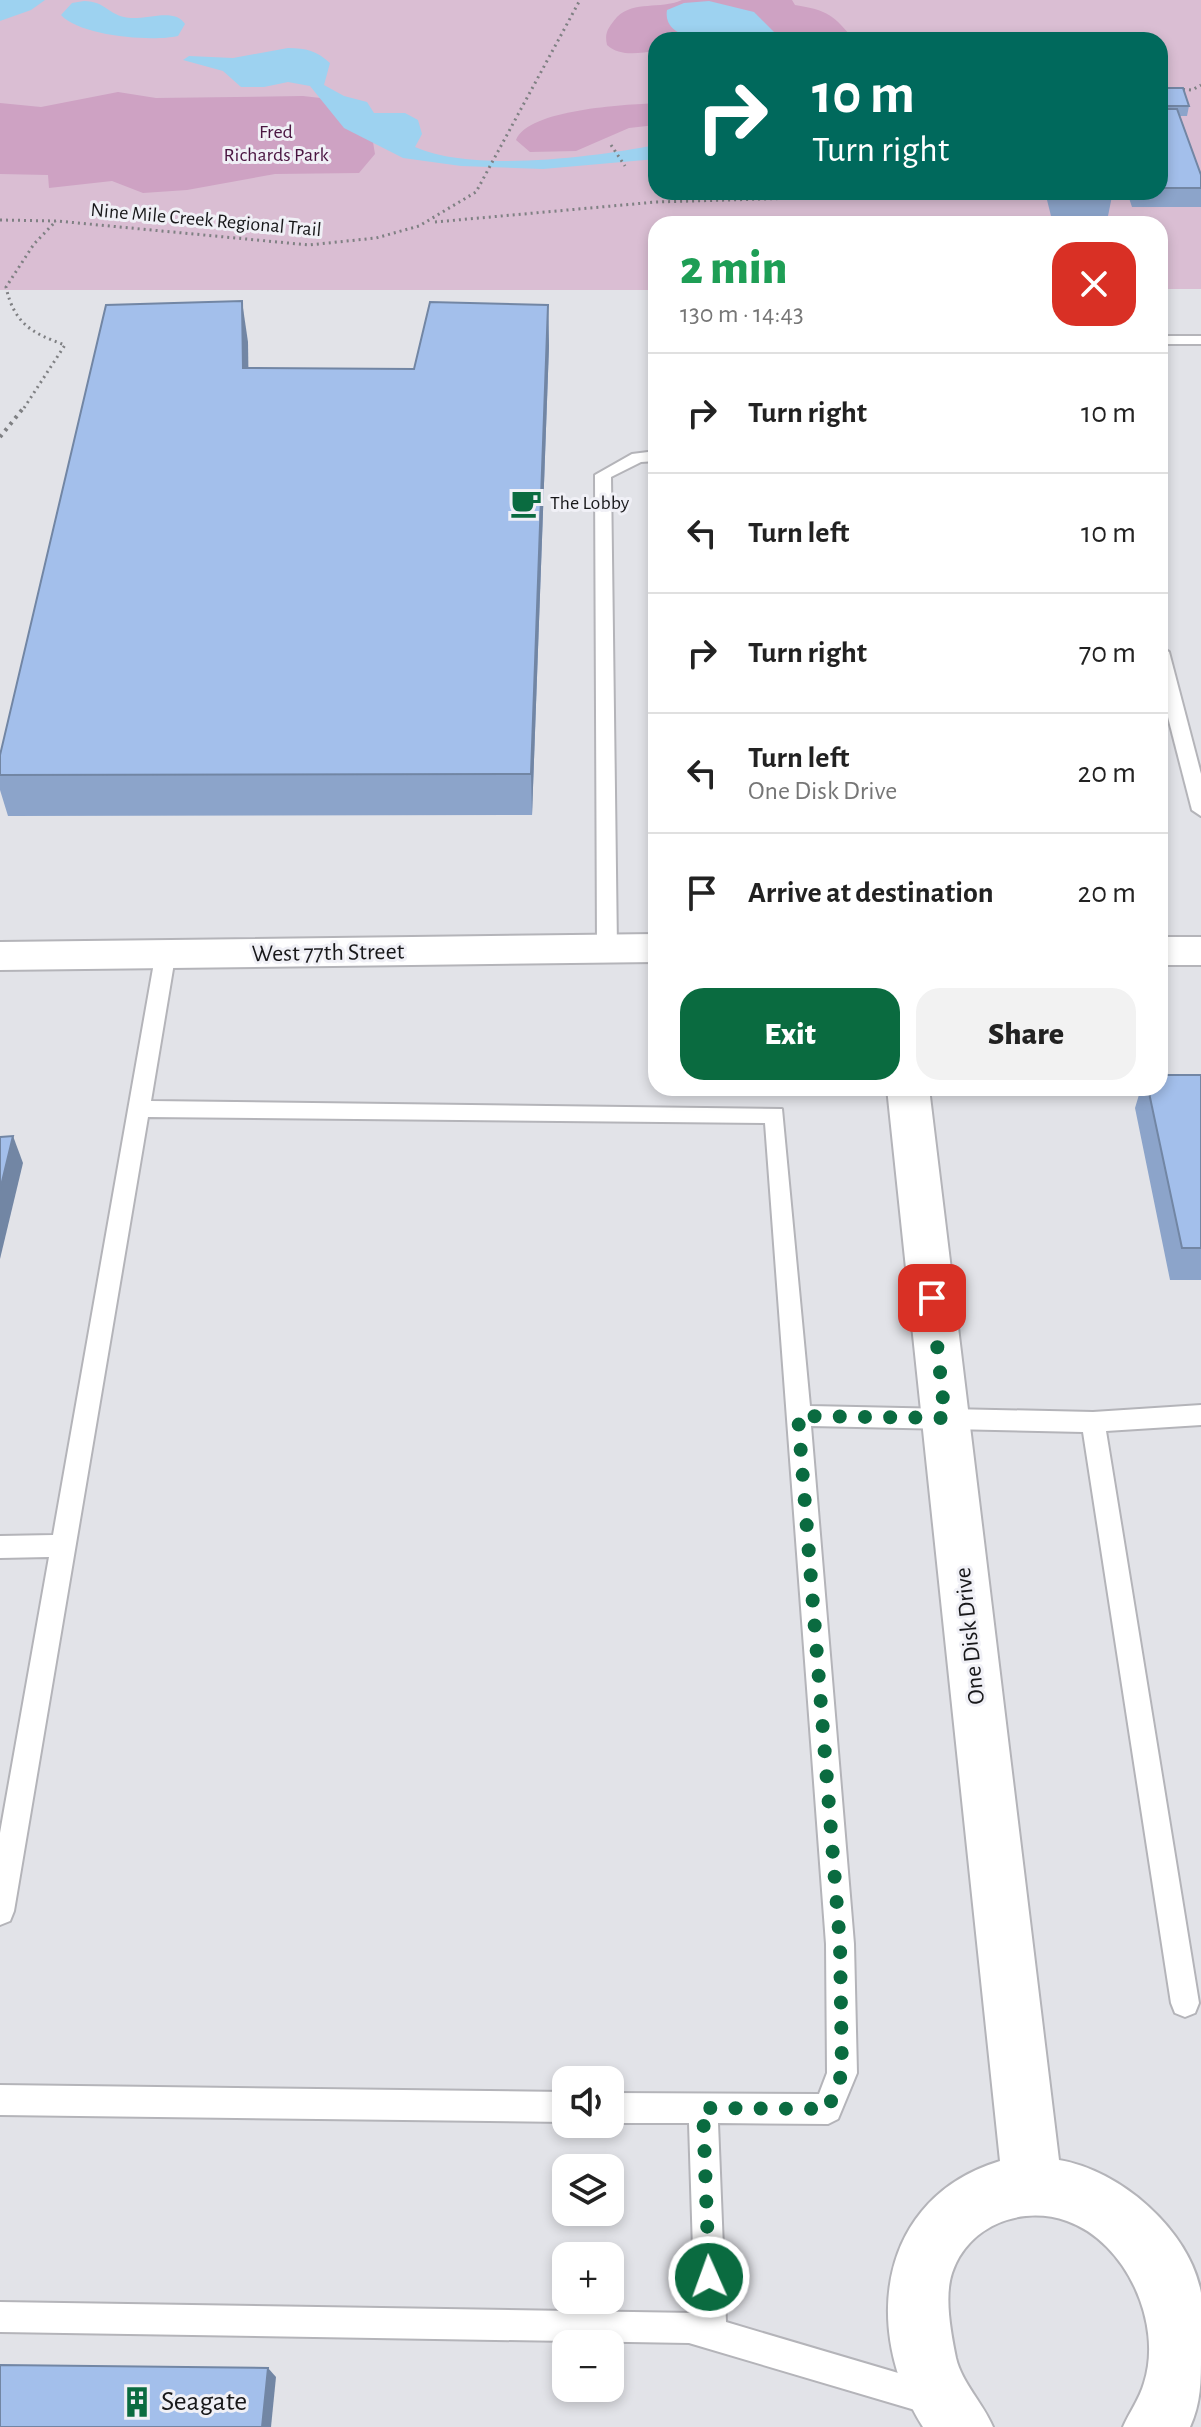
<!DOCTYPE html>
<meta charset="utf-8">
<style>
:root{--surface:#fff;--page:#f2f2f2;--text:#222;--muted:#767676;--line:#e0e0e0;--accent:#0a6b40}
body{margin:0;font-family:"Alegreya Sans",sans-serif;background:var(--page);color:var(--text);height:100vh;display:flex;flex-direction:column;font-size:30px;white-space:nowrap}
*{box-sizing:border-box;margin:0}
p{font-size:26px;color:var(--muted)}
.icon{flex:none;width:44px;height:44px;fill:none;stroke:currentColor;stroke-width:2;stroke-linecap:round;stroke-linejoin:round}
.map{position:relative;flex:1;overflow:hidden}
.details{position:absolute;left:648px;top:216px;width:520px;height:880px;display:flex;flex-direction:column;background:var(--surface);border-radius:24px;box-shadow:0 4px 12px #0003}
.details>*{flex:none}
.banner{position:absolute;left:648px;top:32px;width:520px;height:168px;border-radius:24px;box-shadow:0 4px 12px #0003;background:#00695c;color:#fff;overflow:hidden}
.fabs{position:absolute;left:552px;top:2066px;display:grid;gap:16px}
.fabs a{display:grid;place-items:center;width:72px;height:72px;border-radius:16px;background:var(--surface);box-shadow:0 4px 12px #0003;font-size:40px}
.pin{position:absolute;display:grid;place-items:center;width:68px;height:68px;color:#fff;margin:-34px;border-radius:16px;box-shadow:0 4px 12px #0006}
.me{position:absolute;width:88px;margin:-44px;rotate:358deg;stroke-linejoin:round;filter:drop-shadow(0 0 6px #0008)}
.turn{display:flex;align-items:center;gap:28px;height:168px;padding:0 32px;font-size:36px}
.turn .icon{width:104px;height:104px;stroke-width:2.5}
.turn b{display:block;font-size:56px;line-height:68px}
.round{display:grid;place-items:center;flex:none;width:84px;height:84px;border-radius:24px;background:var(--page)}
.head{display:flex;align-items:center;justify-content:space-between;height:136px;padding:0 32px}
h1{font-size:48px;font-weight:800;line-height:60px;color:#1e9e55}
.action{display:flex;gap:16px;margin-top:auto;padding:16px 32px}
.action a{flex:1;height:92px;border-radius:24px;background:var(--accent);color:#fff;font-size:32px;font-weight:800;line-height:92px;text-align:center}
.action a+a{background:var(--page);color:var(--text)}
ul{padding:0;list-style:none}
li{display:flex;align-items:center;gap:24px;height:120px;padding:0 32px;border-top:2px solid var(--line)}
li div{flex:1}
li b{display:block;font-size:30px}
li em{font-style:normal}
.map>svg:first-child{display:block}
.green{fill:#dabed3;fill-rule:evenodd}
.forest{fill:#cea2c3}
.water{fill:#9dd2f0}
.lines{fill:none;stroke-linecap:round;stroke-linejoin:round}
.service-casing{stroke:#b4b4b9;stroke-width:4}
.minor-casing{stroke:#b4b4b9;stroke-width:4}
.tertiary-casing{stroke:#b4b4b9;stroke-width:4}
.path-far1{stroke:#7f8083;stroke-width:3;stroke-dasharray:2 4;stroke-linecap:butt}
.path{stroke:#7f8083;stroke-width:4;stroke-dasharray:3 5;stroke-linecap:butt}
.service{fill:#fff;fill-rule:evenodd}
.minor{fill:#fff;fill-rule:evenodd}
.tertiary{fill:#fff;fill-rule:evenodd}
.wall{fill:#8ca4ca}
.shaded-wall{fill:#7286a4}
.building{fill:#a3bfeb;stroke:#7286a4;stroke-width:2}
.route{stroke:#0a6b40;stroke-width:14;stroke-dasharray:0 25.2}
.labels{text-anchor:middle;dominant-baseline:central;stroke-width:6;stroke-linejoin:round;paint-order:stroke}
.far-park-label{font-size:20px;fill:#4a1541;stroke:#f0f0f6}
.far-street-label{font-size:20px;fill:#18181a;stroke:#f0f0f6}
.far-poi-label{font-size:20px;fill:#18181a;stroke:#f0f0f6;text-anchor:start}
.street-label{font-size:24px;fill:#18181a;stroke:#f0f0f6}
.near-poi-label{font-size:28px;fill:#18181a;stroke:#f0f0f6;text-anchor:start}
</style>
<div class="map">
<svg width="1201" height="2427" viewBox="0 0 1201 2427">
<rect width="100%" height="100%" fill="#e2e3e8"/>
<path class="green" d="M0,0H1201V289H1160V224H656V290H0ZM656,40H1160V192H656Z"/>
<g class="forest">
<path d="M682,0H792L795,5C827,10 834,15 854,40H798L788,35L773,40H656V51C639,53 620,57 607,45C604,32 609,27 617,17C635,0 659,10 682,0Z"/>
<polygon points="118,92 156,98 303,96 338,100 371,130 375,154 359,173 275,174 187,190 143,193 112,181 49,188 48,175 0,174 0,103 41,107"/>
<path d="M656,103V125L629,128L576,151L530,152L516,140C529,109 624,105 656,103Z"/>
</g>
<g class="water">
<polygon points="0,0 45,0 31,10 0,21"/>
<path d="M84,1C106,2 107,13 124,17C143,22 174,6 185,24L178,36C151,42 80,36 61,15L72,3Z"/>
<path d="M709,1L754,12L782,40C756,40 660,52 667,10L684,3Z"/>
<path d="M288,48C306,48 317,51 330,63L324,85L344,96L367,102L374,113H405L418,120L422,134L415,147C473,173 594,157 656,145V159L543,169L461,166L403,158L344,128L310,86L288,82L264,87H241L223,71L183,60L189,56L233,58Z"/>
</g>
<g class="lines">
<defs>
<g id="service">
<rect x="1160" y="336" width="41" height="8"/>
<polygon points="656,451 656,461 641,462 611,477 617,948 607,955 597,948 595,475 632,454"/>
<polygon points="1160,646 1169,652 1201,774 1201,816 1192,810 1160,686"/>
<polygon points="165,950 175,957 151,1101 782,1109 810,1406 1093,1412 1201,1405 1201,1425 1106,1431 1199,2003 1195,2013 1185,2017 1175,2013 1171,2003 1083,1432 811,1426 854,1944 857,2073 838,2119 828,2124 718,2123 726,2322 932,2383 943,2388 948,2399 943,2410 932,2415 689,2343 0,2332 0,2302 695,2313 689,2123 610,2123 610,2093 819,2094 827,2073 826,1944 765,1123 148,1117 14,1911 10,1921 0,1925 0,1833 49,1557 0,1558 0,1536 53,1535 155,957"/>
<polygon points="0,2085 566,2092 566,2122 0,2115"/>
</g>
<path id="minor" d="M887,1088H929L1059,2160C1120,2170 1190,2230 1201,2293C1201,2312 1201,2335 1201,2355C1201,2381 1201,2403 1190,2427H1123C1129,2413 1140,2398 1144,2383C1163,2325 1127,2242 1067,2221C1022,2205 968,2225 952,2273C944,2297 951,2333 956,2358C962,2383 983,2403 993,2427H923C861,2329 878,2198 1000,2161Z"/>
<g id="tertiary">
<polygon points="656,934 656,962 0,970 0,942"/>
<rect x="1160" y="937" width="41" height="28"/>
</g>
</defs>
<use href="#service" class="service-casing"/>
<use href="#minor" class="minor-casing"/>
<use href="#tertiary" class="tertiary-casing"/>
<g class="path-far1">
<polyline points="1177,89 1192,90 1201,85"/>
<polyline points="611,145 625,166"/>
<polyline points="0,220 57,221 309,245 376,238 419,226 476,192 580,0"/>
<polyline points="435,222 656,202 835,197 850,192"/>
<path d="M24,408L65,345C31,333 14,323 6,287L34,244L56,221"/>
</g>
<polyline class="path" points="0,437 25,406"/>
<use href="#service" class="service"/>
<use href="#minor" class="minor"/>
<use href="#tertiary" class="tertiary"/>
</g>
<g class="wall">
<polygon points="1160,88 1189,106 1187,116 1180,116 1201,175 1201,207 1132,207 1127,192 1160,192"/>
<polygon points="1045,192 1111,192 1112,196 1108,216 1051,216"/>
<polygon points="548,305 549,346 532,815 8,816 0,790 0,755 248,342 248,368 414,369"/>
<polygon points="1201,1075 1201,1280 1170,1280 1135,1108 1141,1088 1160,1088"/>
</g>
<g class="shaded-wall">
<polygon points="242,301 248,342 249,409 243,368"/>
<polygon points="548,305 549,346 532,815 531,774"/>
<polygon points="13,1136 23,1163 0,1259 0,1190"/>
<polygon points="268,2368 276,2377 271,2427 262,2427"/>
</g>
<g class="building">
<polygon points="1160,88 1183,88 1189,106 1160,106"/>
<polygon points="1160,109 1177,109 1201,175 1201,188 1160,188"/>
<polygon points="1053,192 1111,192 1112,196 1055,196"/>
<polygon points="242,301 243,368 414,369 430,302 548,305 531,774 0,775 0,755 106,305"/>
<polygon points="1160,1075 1201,1075 1201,1248 1182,1248 1148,1088 1160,1088"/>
<polygon points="13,1136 0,1190 0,1137"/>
<polygon points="0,2365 268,2368 262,2427 0,2427"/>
</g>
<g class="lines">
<polyline class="route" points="709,2277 703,2108 828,2109 842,2073 840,1944 798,1416 945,1418 932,1298"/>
</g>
<defs>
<symbol id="cafe-bare" viewBox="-9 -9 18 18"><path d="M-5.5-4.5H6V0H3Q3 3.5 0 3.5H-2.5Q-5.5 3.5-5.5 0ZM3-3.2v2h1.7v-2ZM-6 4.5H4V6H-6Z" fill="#0a6b40" stroke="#f0f0f6" stroke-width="2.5" paint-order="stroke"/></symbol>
<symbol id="building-bare" viewBox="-9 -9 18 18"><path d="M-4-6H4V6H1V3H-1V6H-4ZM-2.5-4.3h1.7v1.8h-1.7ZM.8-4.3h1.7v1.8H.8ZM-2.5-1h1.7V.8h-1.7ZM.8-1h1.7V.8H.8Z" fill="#0a6b40" stroke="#f0f0f6" stroke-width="2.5" paint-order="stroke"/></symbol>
</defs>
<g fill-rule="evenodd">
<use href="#cafe-bare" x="504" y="481" width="44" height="44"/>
<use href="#building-bare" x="115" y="2380" width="44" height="44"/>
</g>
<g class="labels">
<g class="far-park-label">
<text x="276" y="132">Fred<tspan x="276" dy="23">Richards Park</tspan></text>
</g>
<g class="far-street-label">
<text transform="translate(206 220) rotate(5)">Nine Mile Creek Regional Trail</text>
</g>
<g class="far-poi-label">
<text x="550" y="503">The Lobby</text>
</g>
<g class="street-label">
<text transform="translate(328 953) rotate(-1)">West 77th Street</text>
<text transform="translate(970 1636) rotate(-96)">One Disk Drive</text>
</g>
<g class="near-poi-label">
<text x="161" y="2402">Seagate</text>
</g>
</g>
</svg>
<div class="fabs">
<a><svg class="icon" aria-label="sound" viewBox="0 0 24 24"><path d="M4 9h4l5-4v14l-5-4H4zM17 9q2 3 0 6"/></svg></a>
<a><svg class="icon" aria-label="layers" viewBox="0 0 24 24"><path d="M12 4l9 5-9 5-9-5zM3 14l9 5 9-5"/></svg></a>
<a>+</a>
<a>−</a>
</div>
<div class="pin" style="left:932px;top:1298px;background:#d93025"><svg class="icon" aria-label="arrive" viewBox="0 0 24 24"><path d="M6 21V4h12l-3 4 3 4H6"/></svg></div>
<svg class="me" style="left:709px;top:2277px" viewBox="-20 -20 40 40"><circle r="17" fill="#0a6b40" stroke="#fff" stroke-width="3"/><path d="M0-11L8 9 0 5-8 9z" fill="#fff"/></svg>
<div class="banner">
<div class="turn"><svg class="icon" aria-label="right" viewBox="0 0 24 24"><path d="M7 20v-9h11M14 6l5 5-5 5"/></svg><div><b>10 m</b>Turn right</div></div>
</div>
<section class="details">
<div class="head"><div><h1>2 min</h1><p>130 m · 14:43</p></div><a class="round" style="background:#d93025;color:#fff"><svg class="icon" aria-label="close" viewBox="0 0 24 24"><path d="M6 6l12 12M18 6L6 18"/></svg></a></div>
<ul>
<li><svg class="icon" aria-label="right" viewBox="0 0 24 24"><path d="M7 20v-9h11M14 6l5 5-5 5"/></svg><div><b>Turn right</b></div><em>10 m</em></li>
<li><svg class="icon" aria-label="left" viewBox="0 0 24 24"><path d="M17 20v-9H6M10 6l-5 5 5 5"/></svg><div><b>Turn left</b></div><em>10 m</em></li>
<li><svg class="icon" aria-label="right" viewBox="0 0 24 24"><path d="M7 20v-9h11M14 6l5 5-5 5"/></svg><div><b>Turn right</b></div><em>70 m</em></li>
<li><svg class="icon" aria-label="left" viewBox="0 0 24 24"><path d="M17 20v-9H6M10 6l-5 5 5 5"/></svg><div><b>Turn left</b><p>One Disk Drive</p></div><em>20 m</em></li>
<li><svg class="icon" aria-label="arrive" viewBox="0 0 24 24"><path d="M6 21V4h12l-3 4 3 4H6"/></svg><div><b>Arrive at destination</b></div><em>20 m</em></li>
</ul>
<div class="action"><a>Exit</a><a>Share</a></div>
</section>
</div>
